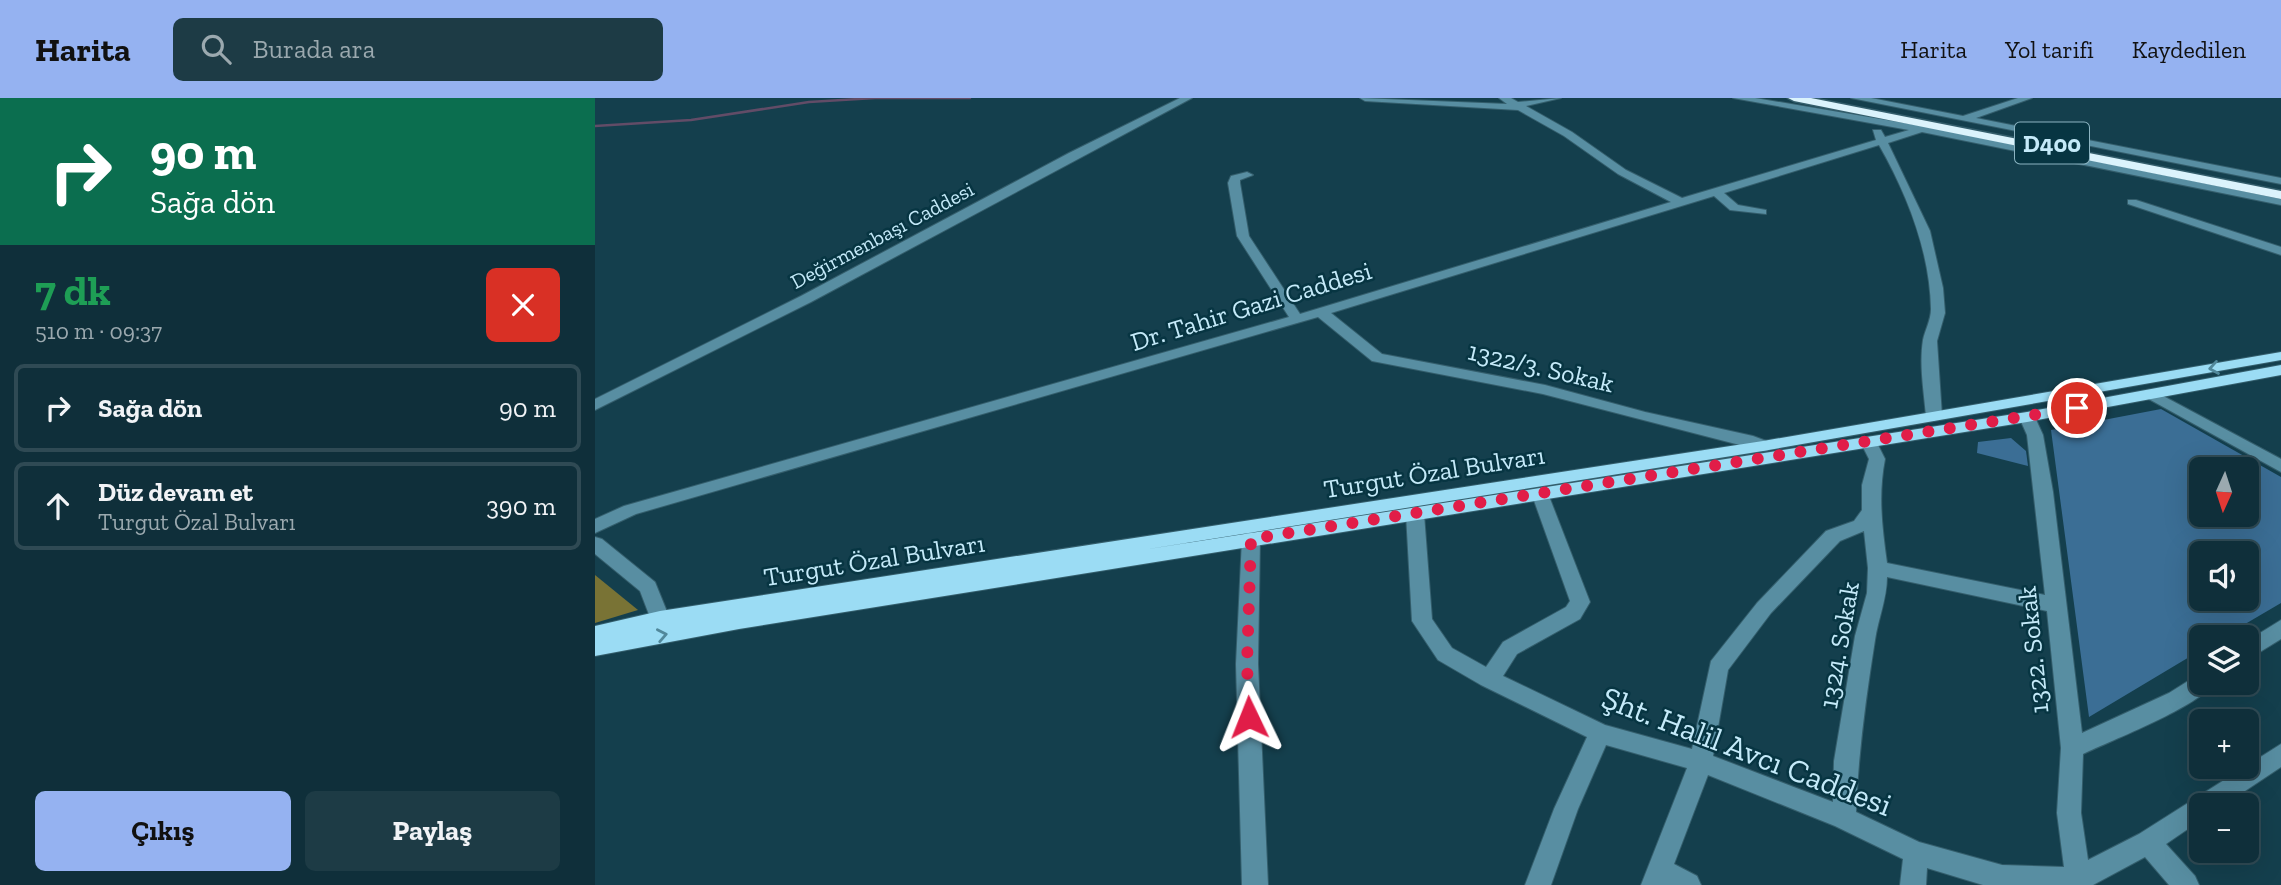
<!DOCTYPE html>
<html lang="tr">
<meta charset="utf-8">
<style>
:root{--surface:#0f2f3a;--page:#1d3b45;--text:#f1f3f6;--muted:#9ba9af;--line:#2f4a54;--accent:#95b2f1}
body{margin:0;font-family:"Zilla Slab",serif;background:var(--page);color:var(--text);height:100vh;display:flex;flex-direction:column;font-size:26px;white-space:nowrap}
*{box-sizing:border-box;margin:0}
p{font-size:23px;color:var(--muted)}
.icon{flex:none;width:38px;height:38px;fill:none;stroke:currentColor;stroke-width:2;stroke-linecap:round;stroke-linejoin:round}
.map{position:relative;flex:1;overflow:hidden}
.panel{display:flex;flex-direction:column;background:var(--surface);width:595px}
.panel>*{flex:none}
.top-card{background:#0b6e4f;color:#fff;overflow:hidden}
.needle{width:46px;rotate:183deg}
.controls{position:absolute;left:1594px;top:359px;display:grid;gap:14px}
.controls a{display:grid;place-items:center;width:70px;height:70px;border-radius:10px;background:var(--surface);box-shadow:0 7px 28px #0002,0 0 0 2px var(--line);font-size:35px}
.pin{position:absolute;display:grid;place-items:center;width:60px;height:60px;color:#fff;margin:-30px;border:4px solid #fff;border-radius:50%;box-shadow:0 2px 7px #0007}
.me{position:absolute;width:77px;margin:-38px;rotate:358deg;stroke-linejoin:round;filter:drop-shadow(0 0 5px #0008)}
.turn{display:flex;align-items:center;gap:24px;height:147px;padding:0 35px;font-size:32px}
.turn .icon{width:91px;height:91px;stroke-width:2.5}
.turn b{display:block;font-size:49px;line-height:60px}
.round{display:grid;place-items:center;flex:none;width:74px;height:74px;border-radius:10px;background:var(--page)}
.overview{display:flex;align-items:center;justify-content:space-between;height:119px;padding:0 35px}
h1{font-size:42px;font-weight:700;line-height:52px;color:#1e9e55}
.action{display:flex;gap:14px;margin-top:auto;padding:14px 35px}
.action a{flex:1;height:80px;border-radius:10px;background:var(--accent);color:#111;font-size:28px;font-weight:700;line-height:80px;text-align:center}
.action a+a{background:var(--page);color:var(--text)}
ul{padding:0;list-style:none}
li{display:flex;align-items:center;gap:21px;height:88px;margin:0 14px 10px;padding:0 21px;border:4px solid var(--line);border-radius:10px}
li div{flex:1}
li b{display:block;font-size:26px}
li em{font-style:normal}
header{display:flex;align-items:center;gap:42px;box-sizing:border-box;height:98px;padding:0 35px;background:var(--accent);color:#111}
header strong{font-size:33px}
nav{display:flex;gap:38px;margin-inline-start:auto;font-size:24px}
.search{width:490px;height:63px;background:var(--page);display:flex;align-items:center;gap:18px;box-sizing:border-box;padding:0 24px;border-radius:10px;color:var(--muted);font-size:26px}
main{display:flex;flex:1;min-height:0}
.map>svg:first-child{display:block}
.forest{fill:#797335}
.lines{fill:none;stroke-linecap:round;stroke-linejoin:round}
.stream{stroke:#624c67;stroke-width:2.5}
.building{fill:#3b6e95;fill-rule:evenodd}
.minor-casing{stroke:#345e6c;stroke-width:2}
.major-casing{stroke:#345e6c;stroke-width:2}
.highway-casing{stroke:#345e6c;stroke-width:3}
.minor{fill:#588ea2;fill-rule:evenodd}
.major{fill:#9bdcf4;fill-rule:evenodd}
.highway{fill:#dbf3fc;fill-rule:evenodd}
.oneway{stroke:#51889b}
.route{stroke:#e11d48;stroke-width:12;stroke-dasharray:0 21.6}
.labels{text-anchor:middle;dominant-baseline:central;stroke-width:5;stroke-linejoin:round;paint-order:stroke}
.far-street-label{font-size:21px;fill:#c5eaf9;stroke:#073542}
.shield{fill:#073542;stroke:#8cb4c2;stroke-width:2}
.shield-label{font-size:24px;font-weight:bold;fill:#c5eaf9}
.street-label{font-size:26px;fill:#c5eaf9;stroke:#073542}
.near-street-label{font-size:32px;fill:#c5eaf9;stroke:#073542}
</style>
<header>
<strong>Harita</strong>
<div class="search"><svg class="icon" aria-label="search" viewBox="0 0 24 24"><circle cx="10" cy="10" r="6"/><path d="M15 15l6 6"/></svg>Burada ara</div>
<nav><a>Harita</a><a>Yol tarifi</a><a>Kaydedilen</a></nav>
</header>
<main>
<section class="panel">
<div class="top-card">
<div class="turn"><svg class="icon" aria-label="right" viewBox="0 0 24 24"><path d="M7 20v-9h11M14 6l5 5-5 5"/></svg><div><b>90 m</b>Sağa dön</div></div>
</div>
<div class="overview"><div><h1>7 dk</h1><p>510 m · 09:37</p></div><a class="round" style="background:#d93025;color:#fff"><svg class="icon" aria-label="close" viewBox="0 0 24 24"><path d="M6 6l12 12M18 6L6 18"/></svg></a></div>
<ul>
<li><svg class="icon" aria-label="right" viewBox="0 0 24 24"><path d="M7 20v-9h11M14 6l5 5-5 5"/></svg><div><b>Sağa dön</b></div><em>90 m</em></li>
<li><svg class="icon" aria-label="ahead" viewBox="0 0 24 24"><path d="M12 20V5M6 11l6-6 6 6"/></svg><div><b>Düz devam et</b><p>Turgut Özal Bulvarı</p></div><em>390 m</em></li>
</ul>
<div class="action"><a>Çıkış</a><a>Paylaş</a></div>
</section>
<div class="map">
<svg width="1686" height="787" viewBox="0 0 1686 787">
<rect width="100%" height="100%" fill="#143f4d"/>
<polygon class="forest" points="0,477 43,512 0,525"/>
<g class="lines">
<polyline class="stream" points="0,28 96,22 214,4 280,0 375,0"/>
</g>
<g class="building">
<path d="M1566,311L1686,379V505L1628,539H1606V552L1494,619L1456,332ZM1606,371H1652V416H1606ZM1606,455H1652V500H1606Z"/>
<polygon points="1416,340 1431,353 1433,368 1382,355 1383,344"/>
</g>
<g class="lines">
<defs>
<g id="minor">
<polygon points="585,0 597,0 216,204 0,312 0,301 206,198 474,55"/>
<path d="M765,0L912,6L904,0H916L923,4L966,0L931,8L977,34L1031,72L1087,100L1281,42L1278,32H1286L1290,39L1314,32L1138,0H1160L1327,28L1686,101V107L1327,34L1293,45L1335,133L1348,190L1350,215L1342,243L1347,318L1339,323L1331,318C1329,294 1324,267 1328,242C1330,232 1336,222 1336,211C1335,154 1312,96 1284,47L1129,95L1143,107L1171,112V116L1135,112L1119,98L736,215L787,256L950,287L1050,314L1158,338L1174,344L1176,348L1174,352L1168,353L948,296L777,263L723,219L41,416L0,435V421L29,408L694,219L642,138L633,85L636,78L652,74L658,77L645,82V85L654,138L705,216L1076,104L1023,76L969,38L923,12L770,3Z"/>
<polygon points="1256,0 1276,0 1368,18 1423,0 1437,0 1381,20 1686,80 1686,86"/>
<polygon points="1533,102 1541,102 1686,149 1686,157 1533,106"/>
<polygon points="1557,292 1686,361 1686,374 1552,300 1549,297 1552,294"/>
<path d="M1432,314L1438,315L1448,337L1458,394L1487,635L1574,595L1601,578L1606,576V584H1619C1608,607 1515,643 1488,656L1486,715L1493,762L1544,736L1686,646V669L1629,707H1606V722L1571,746L1600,778L1604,787H1574L1550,759L1498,787H1388L1332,770L1331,787H1305L1308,761L1240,728L1113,677L1079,766L1102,778L1106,787H1046L1092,670L1011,647L983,711L956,787H930L959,711L992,639L886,587L843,562L817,523L811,416L814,412H826L829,416L837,521L857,550L891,569L908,544L971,509L975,503L937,397L946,391L952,393L995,504L985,521L922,556L908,578L1010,627L1097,651L1116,563L1162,505L1231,433L1259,423L1267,412V387L1274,361L1265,343L1267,339H1279L1290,361C1283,397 1287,429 1292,465L1450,497L1432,337L1424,319ZM1269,433L1273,470L1272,495L1260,538L1239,663L1238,704L1118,658L1133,572L1176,515L1245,443ZM1292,479L1452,513L1466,650L1462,715L1469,769L1407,767L1324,744L1261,714C1263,656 1271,599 1280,542C1283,521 1292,501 1292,479Z"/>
<polygon points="656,434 663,436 665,441 663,566 673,787 647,787 641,566 647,441 649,436"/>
<polygon points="0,439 7,441 60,484 75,521 72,527 65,529 58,527 45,493 0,456"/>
<polygon points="1686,522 1686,541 1652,562 1652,543"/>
</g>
<polygon id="major" points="1686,254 1686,262 1168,353 547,452 1432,314 1686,267 1686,277 1432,324 144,531 0,558 0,528 65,513 1168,343"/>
<polygon id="highway" points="1193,0 1216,0 1686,93 1686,101 1199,3"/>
</defs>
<use href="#minor" class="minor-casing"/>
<use href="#major" class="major-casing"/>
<use href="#highway" class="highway-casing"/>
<use href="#minor" class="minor"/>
<use href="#major" class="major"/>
<use href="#highway" class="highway"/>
</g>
<defs><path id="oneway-chevron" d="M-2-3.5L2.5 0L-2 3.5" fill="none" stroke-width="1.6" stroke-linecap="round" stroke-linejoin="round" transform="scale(1.75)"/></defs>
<g class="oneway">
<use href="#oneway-chevron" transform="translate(1619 270) rotate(170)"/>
<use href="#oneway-chevron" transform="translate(67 537) rotate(-11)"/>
</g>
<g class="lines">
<polyline class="route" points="654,619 652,566 656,441 1482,310"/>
</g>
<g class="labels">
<g class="far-street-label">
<text transform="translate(287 137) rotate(-28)">Değirmenbaşı Caddesi</text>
</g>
<rect class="shield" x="1420" y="24.5" width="74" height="41" rx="5"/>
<g class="shield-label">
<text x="1457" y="45">D400</text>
</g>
<g class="street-label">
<text transform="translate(656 208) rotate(-17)">Dr. Tahir Gazi Caddesi</text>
<text transform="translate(946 269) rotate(13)">1322/3. Sokak</text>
<text transform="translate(839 374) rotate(-9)">Turgut Özal Bulvarı</text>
<text transform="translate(279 462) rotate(-9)">Turgut Özal Bulvarı</text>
<text transform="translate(1244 547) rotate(-80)">1324. Sokak</text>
<text transform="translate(1438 552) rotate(-96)">1322. Sokak</text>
</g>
<g class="near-street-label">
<text transform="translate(1152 653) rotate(21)">Şht. Halil Avcı Caddesi</text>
</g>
</g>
</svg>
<div class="controls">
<a><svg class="needle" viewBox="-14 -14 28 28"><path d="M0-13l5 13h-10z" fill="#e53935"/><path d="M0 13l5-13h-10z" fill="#9ba9af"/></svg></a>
<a><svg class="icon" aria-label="sound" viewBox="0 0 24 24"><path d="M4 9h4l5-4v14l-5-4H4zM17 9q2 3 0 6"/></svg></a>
<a><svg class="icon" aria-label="layers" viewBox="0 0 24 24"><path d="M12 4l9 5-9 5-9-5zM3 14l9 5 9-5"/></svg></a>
<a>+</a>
<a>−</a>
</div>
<div class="pin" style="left:1482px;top:310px;background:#d93025"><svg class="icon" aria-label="arrive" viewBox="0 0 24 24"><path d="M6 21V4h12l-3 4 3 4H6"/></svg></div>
<svg class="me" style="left:654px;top:619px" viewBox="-20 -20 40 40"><path d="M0-17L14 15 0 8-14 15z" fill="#e11d48" stroke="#fff" stroke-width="4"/></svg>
</div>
</main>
